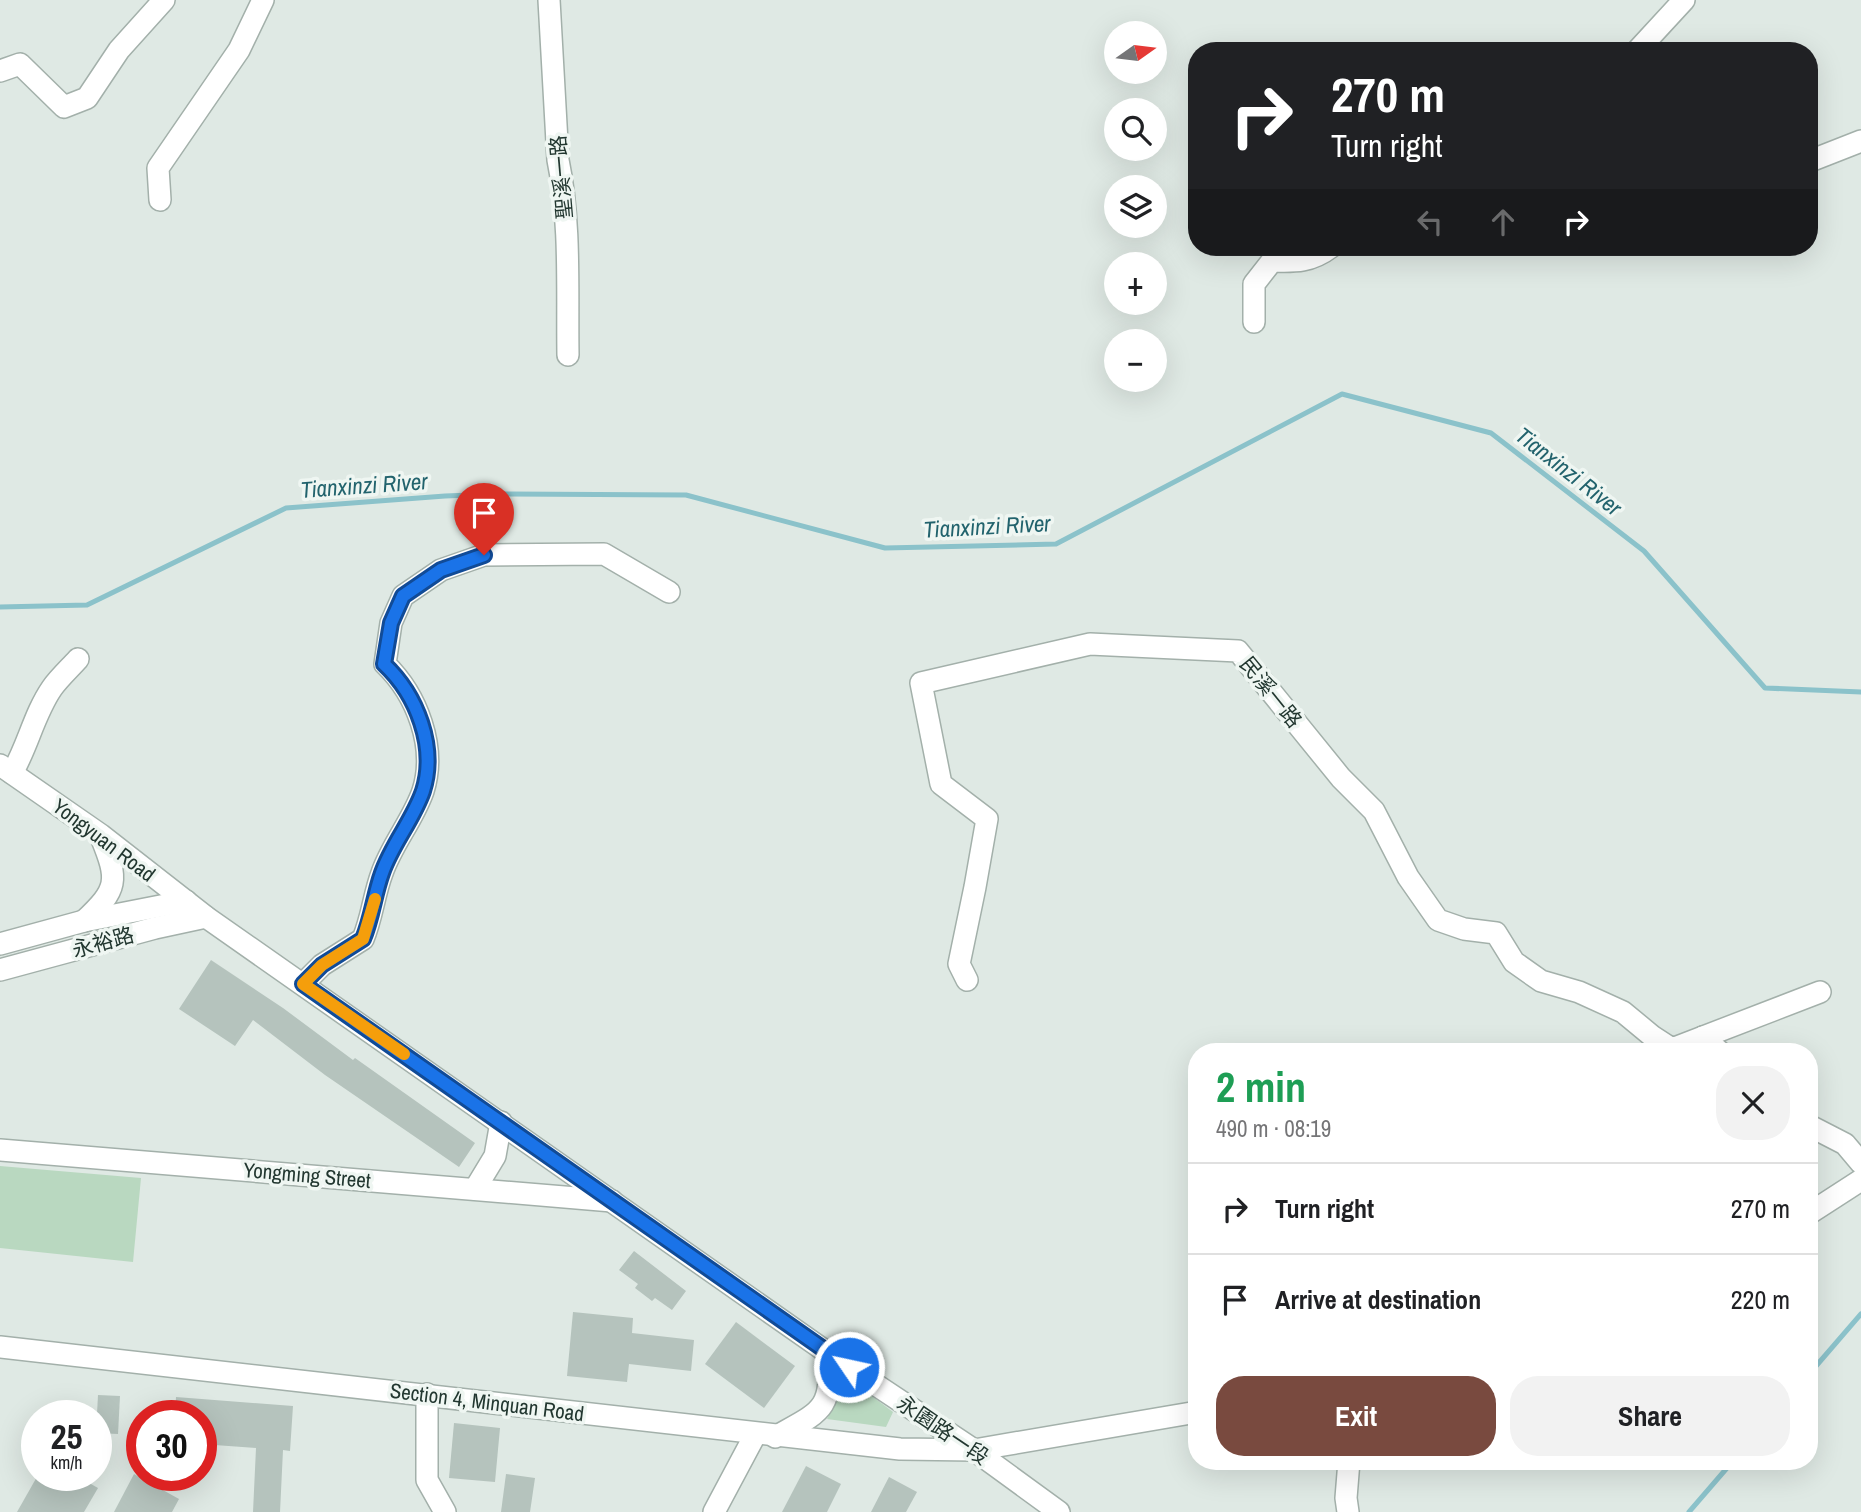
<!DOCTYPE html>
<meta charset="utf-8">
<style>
:root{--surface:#fff;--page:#f2f2f2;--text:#202124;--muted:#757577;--line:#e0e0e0;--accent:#794a3f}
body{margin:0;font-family:"Archivo Narrow","Noto Sans TC",sans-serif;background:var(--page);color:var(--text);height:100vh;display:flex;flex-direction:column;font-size:26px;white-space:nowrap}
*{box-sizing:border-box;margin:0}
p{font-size:23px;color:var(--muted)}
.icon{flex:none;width:38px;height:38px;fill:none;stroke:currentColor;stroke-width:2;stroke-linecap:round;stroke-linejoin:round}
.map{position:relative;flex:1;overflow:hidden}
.drawer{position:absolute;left:1188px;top:1043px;width:630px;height:427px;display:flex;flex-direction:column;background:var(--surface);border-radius:28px;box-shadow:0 7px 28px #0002}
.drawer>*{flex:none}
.hud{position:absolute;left:1188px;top:42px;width:630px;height:214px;border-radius:28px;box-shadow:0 7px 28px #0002;background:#202124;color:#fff;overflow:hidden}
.needle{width:46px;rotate:76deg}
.buttons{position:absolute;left:1104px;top:21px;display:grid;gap:14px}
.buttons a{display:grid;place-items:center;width:63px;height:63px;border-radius:50%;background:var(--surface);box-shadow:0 7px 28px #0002;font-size:35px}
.speed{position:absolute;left:21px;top:1400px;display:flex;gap:14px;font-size:35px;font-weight:700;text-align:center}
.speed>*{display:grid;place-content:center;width:91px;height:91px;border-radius:50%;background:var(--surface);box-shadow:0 7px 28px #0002;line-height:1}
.speed small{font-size:18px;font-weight:400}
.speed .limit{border:10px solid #d22;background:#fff;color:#111}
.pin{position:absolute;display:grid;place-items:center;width:60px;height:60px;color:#fff;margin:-72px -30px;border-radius:50% 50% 50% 0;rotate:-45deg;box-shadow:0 0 7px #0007}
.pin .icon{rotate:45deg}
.me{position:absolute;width:77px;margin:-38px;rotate:304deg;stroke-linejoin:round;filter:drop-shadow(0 0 5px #0008)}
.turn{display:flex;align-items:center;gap:24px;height:147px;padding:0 28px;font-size:32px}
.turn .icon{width:91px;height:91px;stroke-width:2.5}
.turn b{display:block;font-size:49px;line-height:60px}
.lanes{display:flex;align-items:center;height:66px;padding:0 28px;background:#0003;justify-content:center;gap:35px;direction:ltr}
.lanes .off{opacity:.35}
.round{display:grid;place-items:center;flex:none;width:74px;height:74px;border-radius:28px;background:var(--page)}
.headline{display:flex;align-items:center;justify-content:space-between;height:119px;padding:0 28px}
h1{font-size:42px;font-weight:800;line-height:52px;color:#1e9e55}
.cta{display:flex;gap:14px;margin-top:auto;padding:14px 28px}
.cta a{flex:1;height:80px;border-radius:28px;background:var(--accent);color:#fff;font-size:28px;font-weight:800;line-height:80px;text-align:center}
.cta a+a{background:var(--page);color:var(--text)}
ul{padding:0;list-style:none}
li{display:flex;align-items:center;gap:21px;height:91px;padding:0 28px;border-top:2px solid var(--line)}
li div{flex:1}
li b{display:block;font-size:26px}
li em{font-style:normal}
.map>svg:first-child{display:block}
.green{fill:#b9d8c0}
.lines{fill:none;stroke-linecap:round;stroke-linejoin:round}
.stream{stroke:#8bc2ca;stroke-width:5}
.building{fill:#b5c3bd}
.minor-casing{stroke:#a3b0aa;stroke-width:24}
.minor{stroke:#fff;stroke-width:21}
.route-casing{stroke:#114b97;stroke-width:18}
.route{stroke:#1a73e8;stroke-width:12}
.slow{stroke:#f59e0b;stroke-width:12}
.labels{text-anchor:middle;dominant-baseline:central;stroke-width:7;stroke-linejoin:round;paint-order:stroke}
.street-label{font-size:21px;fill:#223730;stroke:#eff6f2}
.water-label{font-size:23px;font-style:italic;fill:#22636d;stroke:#eff6f2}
</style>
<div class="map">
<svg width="1861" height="1512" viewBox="0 0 1861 1512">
<rect width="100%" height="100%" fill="#dfe9e4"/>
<g class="green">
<polygon points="0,1166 141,1178 133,1262 0,1248"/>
<polygon points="838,1381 853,1382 893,1412 886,1427 827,1419 840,1395"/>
</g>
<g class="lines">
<g class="stream">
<polyline points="0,607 87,605 286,508 445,496 497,494 686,495 885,548 1056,544 1342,394 1491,433 1644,551 1765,688 1861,692"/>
<polyline points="1810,1373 1861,1314"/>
<polyline points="1689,1512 1733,1461"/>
</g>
</g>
<g class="building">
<polygon points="211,960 283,1008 353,1060 355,1058 475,1143 459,1167 325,1075 253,1020 235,1046 179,1009"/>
<polygon points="634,1251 686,1291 672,1310 655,1298 652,1301 635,1288 638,1284 619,1270"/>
<polygon points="573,1312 633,1318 632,1333 694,1340 691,1371 629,1364 627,1382 567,1376"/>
<polygon points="736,1322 795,1366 764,1408 705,1364"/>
<polygon points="98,1395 120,1396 118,1434 96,1433"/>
<polygon points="176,1397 293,1406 290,1451 283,1450 280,1512 253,1512 256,1448 201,1444 201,1416 175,1416"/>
<polygon points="454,1423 500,1428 495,1482 449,1478"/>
<polygon points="806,1466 841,1484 827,1512 782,1512"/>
<polygon points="134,1474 179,1499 172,1512 114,1512"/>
<polygon points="506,1474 535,1478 530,1512 501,1512"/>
<polygon points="38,1475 75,1475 98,1488 84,1512 17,1512"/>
<polygon points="889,1477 917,1492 906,1512 871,1512"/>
</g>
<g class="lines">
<defs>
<g id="minor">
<path d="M549,0L558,160C571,223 567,291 568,355"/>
<polyline points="1637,51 1684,0"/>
<polyline points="0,71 20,64 64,107 87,98 119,50 164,0"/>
<polyline points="1810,161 1861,141"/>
<polyline points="160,200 158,168 239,50 263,0"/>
<path d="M1254,322V284L1272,261C1296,262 1311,262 1331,247"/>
<polyline points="0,765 101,835 206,917 828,1353 974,1450 1059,1512"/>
<path d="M12,773C28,746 34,714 52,688C59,678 70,668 78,659"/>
<path d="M84,921C118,889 119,881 101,837"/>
<polyline points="0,944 84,921 186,901"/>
<polyline points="0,970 155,928 206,917"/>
<polyline points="967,980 959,964 975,887 987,819 941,784 921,683 1090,644 1238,651 1341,778 1374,811 1408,877 1438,920 1464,929 1496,933 1514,962 1541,981 1579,992 1623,1012 1652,1036 1672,1049 1820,992"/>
<path d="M303,984L322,965L363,939C372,918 374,894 382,873C392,844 413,820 423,791C437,747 417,695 385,664L391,623L403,596L441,570L484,555L604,554L669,592"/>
<polyline points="1703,1037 1720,1052"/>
<polyline points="1810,1126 1845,1144 1861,1163"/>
<polyline points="0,1150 612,1201"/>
<polyline points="475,1189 495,1156 501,1122"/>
<polyline points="1810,1213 1861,1180"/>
<polyline points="0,1347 900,1449 974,1450 1197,1412"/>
<polyline points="427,1394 427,1480 445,1512"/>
<path d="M775,1437C822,1411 833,1410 828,1353"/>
<polyline points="714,1512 755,1435"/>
<polyline points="1348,1512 1346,1498 1349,1461"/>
</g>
</defs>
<use href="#minor" class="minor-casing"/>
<use href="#minor" class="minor"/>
</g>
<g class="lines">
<defs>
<path id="route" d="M484,555L441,570L403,596L391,623L384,664C417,695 437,747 423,791C413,820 392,844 382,873C374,895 372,918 363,939L322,965L303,984L849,1367"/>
</defs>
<use href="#route" class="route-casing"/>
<use href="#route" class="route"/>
<polyline class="slow" points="375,899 363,939 322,965 303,984 404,1054"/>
</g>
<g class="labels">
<g class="street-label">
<text transform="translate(561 177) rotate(-95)">聖溪一路</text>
<text transform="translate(1271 692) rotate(51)">民溪一路</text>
<text transform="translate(104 840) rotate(37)">Yongyuan Road</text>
<text transform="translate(103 942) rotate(-15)">永裕路</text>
<text transform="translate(307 1175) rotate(5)">Yongming Street</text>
<text transform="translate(487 1402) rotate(7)">Section 4, Minquan Road</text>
<text transform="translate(943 1430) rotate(34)">永園路一段</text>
</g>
<g class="water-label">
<text transform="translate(1569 471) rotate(38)">Tianxinzi River</text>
<text transform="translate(364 485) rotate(-4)">Tianxinzi River</text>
<text transform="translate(987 526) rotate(-3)">Tianxinzi River</text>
</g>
</g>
</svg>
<div class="buttons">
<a><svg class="needle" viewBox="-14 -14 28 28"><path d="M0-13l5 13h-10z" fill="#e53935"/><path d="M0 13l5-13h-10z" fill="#757577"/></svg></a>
<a><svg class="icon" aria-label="search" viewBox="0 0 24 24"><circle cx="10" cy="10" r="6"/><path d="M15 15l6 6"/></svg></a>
<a><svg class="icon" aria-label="layers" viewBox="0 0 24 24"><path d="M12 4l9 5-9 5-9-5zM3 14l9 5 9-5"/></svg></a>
<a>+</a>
<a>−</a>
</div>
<div class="speed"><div>25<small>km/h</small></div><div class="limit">30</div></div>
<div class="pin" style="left:484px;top:555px;background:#d93025"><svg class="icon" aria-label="arrive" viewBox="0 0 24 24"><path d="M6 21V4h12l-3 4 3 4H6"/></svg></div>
<svg class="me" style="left:849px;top:1367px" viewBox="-20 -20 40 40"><circle r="17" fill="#1a73e8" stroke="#fff" stroke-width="3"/><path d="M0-11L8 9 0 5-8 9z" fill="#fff"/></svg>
<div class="hud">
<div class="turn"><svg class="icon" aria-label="right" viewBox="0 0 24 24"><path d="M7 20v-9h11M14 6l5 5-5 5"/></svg><div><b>270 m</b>Turn right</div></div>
<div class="lanes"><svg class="icon off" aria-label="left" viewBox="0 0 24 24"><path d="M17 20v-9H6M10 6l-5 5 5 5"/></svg><svg class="icon off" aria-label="ahead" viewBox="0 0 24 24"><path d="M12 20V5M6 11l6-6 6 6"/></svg><svg class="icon" aria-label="right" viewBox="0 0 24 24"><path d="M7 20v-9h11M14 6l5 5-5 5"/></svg></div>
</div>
<section class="drawer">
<div class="headline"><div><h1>2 min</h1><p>490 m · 08:19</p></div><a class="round"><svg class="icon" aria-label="close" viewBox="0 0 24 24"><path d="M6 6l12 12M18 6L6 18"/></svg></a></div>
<ul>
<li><svg class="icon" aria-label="right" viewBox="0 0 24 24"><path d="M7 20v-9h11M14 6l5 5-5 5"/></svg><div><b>Turn right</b></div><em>270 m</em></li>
<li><svg class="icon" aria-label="arrive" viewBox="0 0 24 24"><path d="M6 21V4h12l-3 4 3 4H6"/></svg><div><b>Arrive at destination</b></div><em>220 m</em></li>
</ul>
<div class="cta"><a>Exit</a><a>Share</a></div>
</section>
</div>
